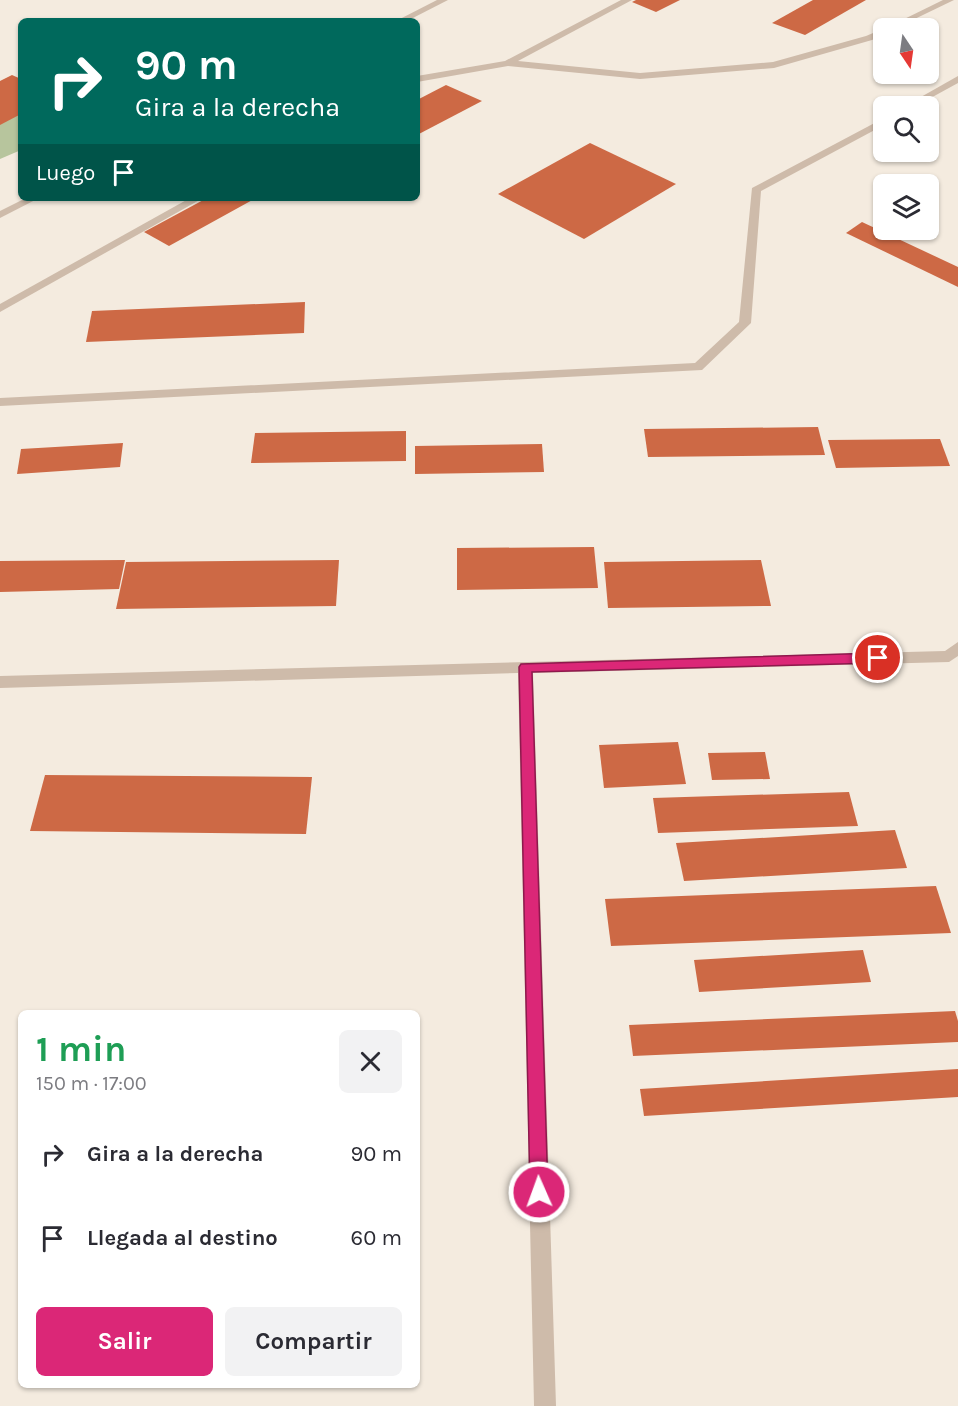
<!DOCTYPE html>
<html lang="es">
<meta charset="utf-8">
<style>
:root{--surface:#fff;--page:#f2f2f3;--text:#2b2b33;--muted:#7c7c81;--accent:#db2777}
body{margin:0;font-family:Karla,sans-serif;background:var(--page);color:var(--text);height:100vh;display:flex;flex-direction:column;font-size:22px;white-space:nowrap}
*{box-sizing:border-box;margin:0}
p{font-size:20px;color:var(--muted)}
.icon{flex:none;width:33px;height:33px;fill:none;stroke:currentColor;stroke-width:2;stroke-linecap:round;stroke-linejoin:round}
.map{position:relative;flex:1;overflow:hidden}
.details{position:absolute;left:18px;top:1010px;width:402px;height:378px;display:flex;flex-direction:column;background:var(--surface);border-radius:9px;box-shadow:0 2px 4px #0004}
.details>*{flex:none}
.hud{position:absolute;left:18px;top:18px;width:402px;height:183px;border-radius:9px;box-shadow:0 2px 4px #0004;background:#00695c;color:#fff;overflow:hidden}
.needle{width:39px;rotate:167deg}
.fabs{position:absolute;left:873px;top:18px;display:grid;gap:12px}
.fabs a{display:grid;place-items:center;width:66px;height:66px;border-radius:9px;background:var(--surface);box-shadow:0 2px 4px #0004;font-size:30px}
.pin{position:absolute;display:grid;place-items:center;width:51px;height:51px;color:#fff;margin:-26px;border:3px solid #fff;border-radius:50%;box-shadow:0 2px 6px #0007}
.me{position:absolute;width:66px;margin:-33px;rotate:358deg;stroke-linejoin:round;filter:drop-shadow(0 0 4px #0008)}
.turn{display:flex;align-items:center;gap:21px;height:126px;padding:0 18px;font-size:27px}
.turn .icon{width:78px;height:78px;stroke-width:2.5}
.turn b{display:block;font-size:42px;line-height:51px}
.then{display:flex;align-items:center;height:57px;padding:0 18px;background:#0003;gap:12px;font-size:22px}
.round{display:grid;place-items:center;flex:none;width:63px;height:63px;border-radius:9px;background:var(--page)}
.headline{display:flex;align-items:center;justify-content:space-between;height:102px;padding:0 18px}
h1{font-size:36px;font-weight:700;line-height:45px;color:#1e9e55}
.button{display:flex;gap:12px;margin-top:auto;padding:12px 18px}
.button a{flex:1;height:69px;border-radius:9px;background:var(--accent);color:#fff;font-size:24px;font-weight:700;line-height:69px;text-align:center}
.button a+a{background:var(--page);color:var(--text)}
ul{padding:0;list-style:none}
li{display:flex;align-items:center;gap:18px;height:84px;padding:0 18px}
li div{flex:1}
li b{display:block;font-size:22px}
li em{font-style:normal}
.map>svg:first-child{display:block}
.green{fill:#b7c59d}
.building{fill:#cd6945}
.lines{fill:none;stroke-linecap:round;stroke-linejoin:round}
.minor{fill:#cebbaa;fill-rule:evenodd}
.route{fill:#db2777;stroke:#8e194d;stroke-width:1.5}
</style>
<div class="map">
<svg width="958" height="1406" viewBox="0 0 958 1406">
<rect width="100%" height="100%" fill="#f4ebdf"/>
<polygon class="green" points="0,86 21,96 21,150 0,159"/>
<g class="building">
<polygon points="636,0 680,0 656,12 632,2"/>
<polygon points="813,0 866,0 805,35 772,23"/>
<polygon points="12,75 21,79 21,114 0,125 0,81"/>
<polygon points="446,85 482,101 417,135 417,100"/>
<polygon points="590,143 676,184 584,239 498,194"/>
<polygon points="207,198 256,198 169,246 144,232"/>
<polygon points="862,222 958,267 958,287 846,233"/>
<polygon points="305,302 304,333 86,342 92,311"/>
<polygon points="818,427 825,455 648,457 644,429"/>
<polygon points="406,431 406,461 251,463 255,433"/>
<polygon points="940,439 950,466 836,468 828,440"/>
<polygon points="123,443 120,467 17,474 21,449"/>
<polygon points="542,444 544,472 415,474 415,446"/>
<polygon points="594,547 598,588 457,590 457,548"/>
<polygon points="125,560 119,589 0,592 0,561"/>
<polygon points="339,560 336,606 116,609 126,562"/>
<polygon points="761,560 771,606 608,608 604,562"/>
<polygon points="678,742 686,784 604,788 599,745"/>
<polygon points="765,752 770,779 712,780 708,753"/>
<polygon points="45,775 312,777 306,834 30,831"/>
<polygon points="849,792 858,826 658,833 653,798"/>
<polygon points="895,830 907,868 684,881 676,843"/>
<polygon points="936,886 951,933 611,946 605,899"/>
<polygon points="863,950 871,982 699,992 694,960"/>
<polygon points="955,1011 958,1021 958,1042 633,1056 629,1025"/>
<polygon points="958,1069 958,1097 644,1116 640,1089"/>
</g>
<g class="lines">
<g class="minor">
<polygon points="437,0 448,0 407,21 396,21"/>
<polygon points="621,0 632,0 518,61 640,73 773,62 866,36 885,28 884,35 872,40 774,68 640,79 508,66 417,82 417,76 505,61"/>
<polygon points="943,0 954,0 896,28 886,28"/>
<polygon points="958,76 958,83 916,106 905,106"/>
<polygon points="884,118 884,125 761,191 751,323 702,370 0,406 0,398 695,363 739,322 752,188"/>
<polygon points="26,198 39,198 0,218 0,211"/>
<polygon points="190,198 203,198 0,312 0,304"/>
<polygon points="958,642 958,656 949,662 533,673 556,1406 534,1406 518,673 0,688 0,676 945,651"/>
</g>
</g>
<polygon class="route" points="878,653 885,658 878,663 532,672 548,1192 545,1198 539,1200 533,1198 530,1192 519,667 521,664"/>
</svg>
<div class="fabs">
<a><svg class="needle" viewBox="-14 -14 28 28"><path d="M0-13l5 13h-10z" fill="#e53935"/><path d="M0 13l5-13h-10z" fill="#7c7c81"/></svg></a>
<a><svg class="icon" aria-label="search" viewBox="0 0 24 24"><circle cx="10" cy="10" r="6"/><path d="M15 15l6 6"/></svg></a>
<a><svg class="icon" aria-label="layers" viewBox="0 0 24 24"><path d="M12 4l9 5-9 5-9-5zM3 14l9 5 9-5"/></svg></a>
</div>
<div class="pin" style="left:878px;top:658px;background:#d93025"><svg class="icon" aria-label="arrive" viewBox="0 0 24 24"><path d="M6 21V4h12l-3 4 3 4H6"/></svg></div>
<svg class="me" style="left:539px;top:1192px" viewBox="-20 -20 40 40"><circle r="17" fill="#db2777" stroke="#fff" stroke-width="3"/><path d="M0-11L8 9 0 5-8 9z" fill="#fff"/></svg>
<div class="hud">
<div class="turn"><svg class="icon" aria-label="right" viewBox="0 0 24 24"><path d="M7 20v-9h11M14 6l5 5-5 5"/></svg><div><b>90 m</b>Gira a la derecha</div></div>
<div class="then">Luego<svg class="icon" aria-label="arrive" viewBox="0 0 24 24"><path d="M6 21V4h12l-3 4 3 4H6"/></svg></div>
</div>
<section class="details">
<div class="headline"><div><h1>1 min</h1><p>150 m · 17:00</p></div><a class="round"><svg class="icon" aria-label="close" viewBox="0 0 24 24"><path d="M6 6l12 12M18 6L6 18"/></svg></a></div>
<ul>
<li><svg class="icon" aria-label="right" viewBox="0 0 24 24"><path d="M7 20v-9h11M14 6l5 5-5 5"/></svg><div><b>Gira a la derecha</b></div><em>90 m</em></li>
<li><svg class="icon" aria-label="arrive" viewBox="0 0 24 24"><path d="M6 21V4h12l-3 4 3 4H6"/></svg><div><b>Llegada al destino</b></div><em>60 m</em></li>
</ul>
<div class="button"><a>Salir</a><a>Compartir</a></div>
</section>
</div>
